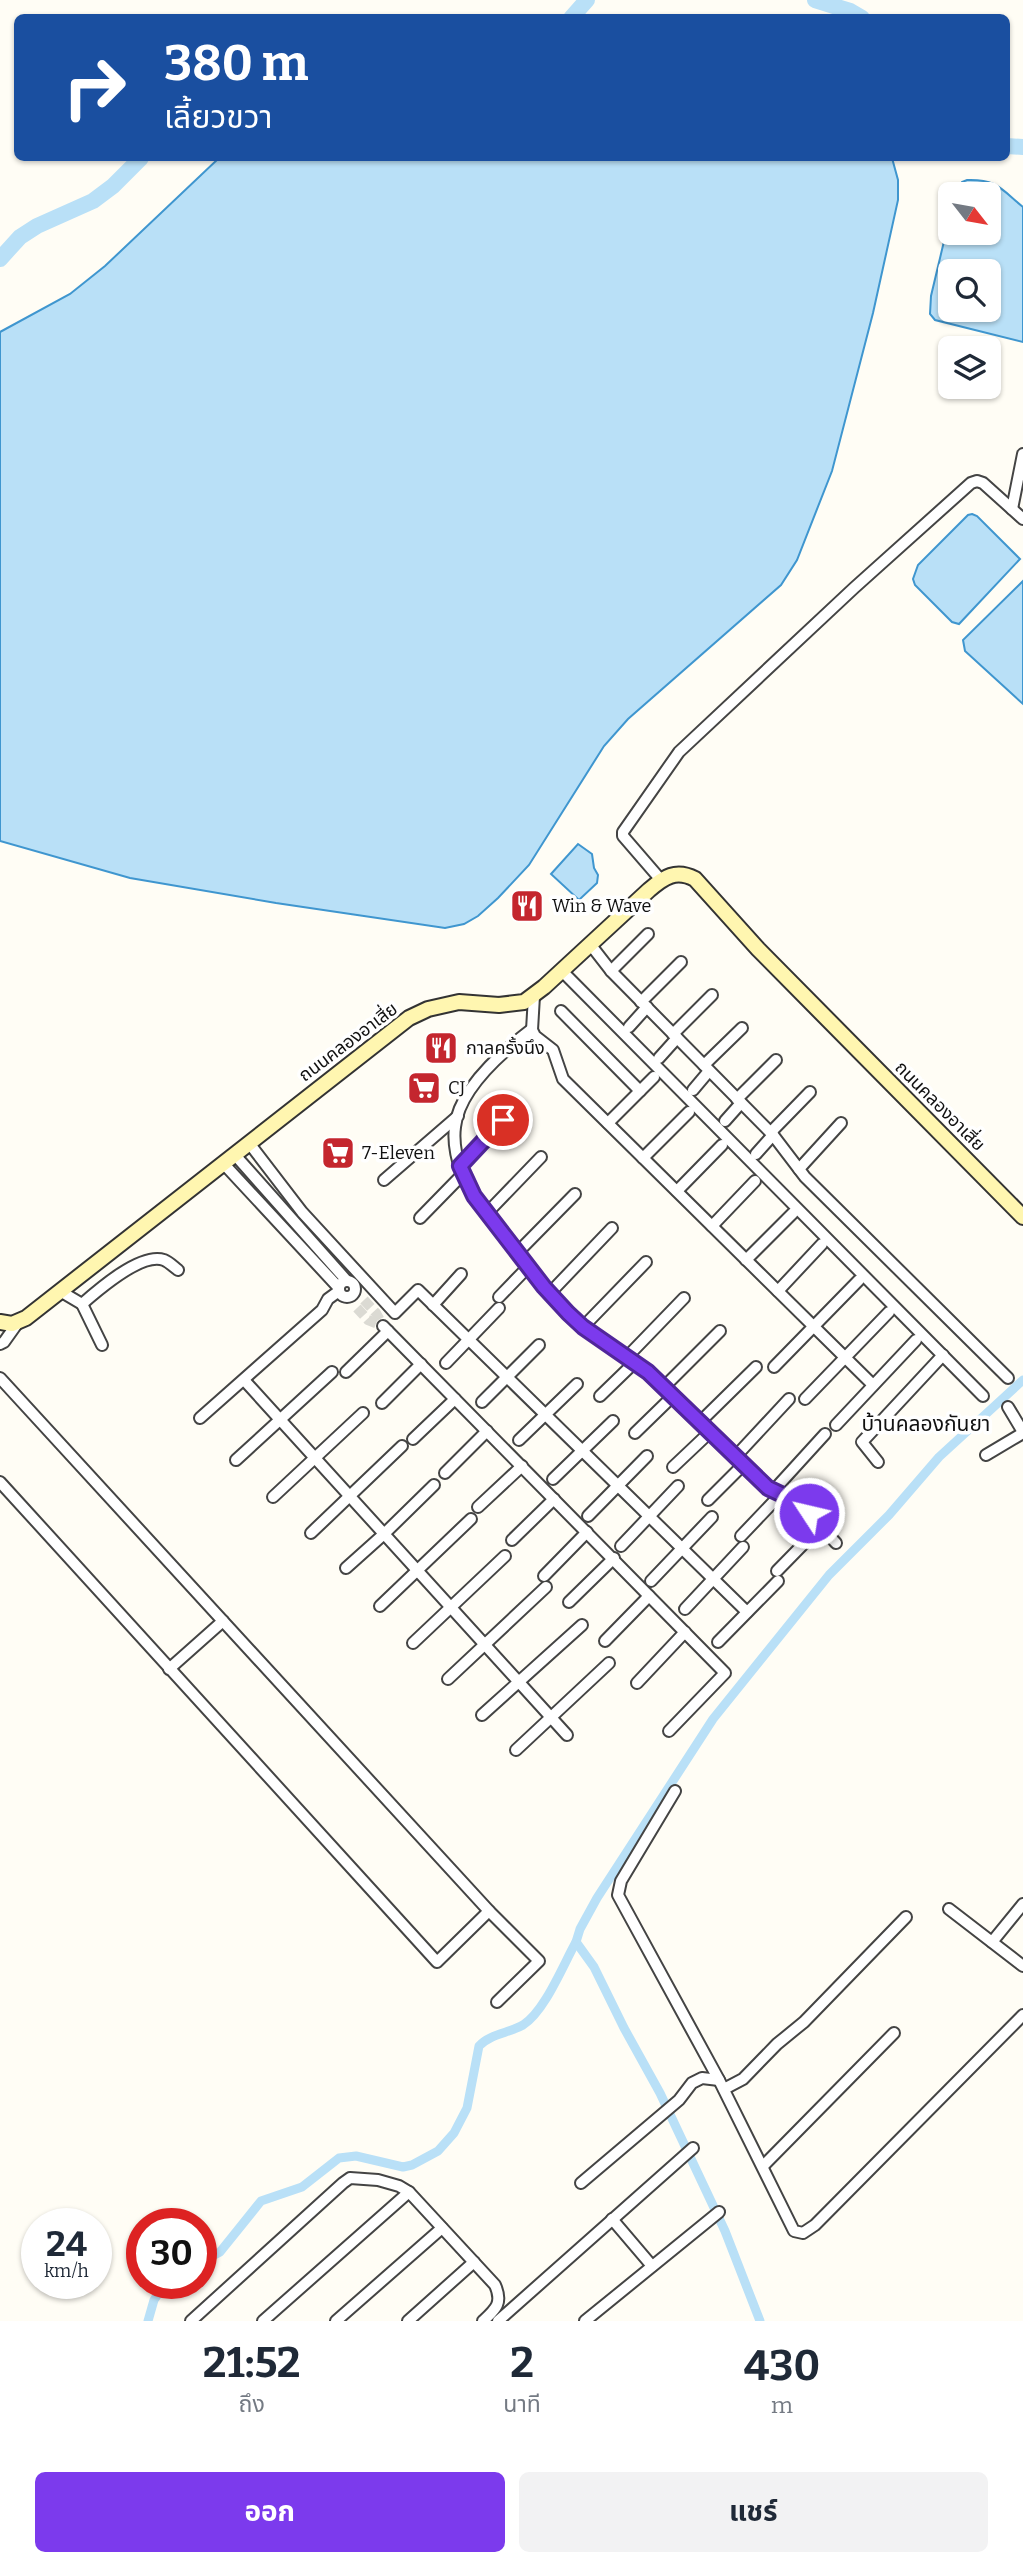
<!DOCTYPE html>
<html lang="th">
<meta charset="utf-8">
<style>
:root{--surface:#fff;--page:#f2f2f3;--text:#1f2937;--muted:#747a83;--accent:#7c3aed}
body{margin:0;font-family:Bitter,"Noto Sans Thai",serif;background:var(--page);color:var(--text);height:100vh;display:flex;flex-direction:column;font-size:26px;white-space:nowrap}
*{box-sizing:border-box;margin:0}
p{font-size:23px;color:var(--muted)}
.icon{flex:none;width:38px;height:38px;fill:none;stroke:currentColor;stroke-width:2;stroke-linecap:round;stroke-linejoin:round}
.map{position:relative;height:2321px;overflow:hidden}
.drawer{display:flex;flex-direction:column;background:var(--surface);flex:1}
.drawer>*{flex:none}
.guide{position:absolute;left:14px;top:14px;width:996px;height:147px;border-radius:10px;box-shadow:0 2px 5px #0004;background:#1a4fa0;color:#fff;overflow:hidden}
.needle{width:46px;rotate:121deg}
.tools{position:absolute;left:938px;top:182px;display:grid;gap:14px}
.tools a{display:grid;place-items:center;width:63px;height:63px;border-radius:10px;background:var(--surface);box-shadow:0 2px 5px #0004;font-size:35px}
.speed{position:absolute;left:21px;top:2208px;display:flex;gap:14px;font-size:35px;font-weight:700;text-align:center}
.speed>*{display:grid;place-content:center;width:91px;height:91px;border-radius:50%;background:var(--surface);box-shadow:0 2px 5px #0004;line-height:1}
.speed small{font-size:18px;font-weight:400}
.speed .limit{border:10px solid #d22;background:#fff;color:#111}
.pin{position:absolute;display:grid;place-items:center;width:60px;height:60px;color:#fff;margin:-30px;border:4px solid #fff;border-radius:50%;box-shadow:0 2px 7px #0007}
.me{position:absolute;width:77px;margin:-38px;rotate:305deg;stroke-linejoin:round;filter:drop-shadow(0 0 5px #0008)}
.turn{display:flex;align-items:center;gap:24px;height:147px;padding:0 35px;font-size:32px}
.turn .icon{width:91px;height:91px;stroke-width:2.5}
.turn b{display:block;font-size:49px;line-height:60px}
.eta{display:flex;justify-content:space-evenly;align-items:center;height:119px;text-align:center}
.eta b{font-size:42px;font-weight:700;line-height:49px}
.button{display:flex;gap:14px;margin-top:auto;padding:14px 35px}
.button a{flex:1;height:80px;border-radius:10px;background:var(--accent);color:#fff;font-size:28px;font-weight:700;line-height:80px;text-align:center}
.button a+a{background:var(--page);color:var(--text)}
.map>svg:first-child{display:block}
.water{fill:#b9e0f7;stroke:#3f96cf;stroke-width:2;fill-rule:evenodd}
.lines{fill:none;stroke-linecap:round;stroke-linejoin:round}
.canal{stroke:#b9e0f7;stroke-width:9}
.river{stroke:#b9e0f7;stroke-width:16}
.street-tunnel{stroke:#dbdad3;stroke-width:10;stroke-dasharray:10 5;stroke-linecap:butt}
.street-casing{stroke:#444;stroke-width:14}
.secondary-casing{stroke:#333;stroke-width:18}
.street{stroke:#fff;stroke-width:10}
.secondary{stroke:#fff6b0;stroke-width:14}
.route-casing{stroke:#51269a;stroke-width:18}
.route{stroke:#7c3aed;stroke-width:12}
.labels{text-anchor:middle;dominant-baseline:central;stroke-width:7;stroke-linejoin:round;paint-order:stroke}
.poi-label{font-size:18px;fill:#111;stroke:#fff;text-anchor:start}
.street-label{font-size:18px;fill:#111;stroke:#fff}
.quarter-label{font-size:21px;fill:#111;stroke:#fff}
</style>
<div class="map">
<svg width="1023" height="2321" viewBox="0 0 1023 2321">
<rect width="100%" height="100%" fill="#fffdf5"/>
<g class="water">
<polygon points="219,158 892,158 898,180 898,200 873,313 832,471 797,560 781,585 628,719 604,746 529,865 498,898 478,916 464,924 445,928 276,903 130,878 0,841 0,332 70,294 105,266"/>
<path d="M967,180C997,179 1001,189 1023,207V342L935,320L930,314L931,296L950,216V233H989V194H956L962,182ZM950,271H989V310H950Z"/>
<polygon points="972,514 977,516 1020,559 959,624 952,622 915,585 913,579 918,565 968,515"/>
<polygon points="1023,581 1023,704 965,651 963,640"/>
<polygon points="578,844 592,854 594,868 598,875 597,883 579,900 551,874"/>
</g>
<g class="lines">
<g class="canal">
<polyline points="576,1942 594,1967 624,2028 660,2093 725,2231 760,2321"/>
<path d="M201,2262L220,2252L261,2201L302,2187L339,2158L356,2156L403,2167L412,2165L438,2151L454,2133L467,2108L479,2046C490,2034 509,2033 523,2025C545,2011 563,1965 576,1942L580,1929L597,1898L713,1719L829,1575L889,1515L939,1457L1023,1380"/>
<polyline points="148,2321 154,2300 165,2284"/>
</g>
<g class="river">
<polyline points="815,0 850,11 862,18"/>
<polyline points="571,18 587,0"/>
<polyline points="1006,146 1023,147"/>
<polyline points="0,259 20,237 37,226 93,201 113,186 141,158"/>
</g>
<g class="street-tunnel">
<polyline points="364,1300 376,1313 383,1326"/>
<polyline points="357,1308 368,1320 383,1326"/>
</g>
<defs>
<g id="street">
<polyline points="1012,509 1023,454"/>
<polyline points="661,880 623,836 623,832 679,752 854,588 971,483 977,481 983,483 1023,519"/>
<polyline points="590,944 611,971 773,1135 805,1177 1008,1378"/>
<polyline points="562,971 983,1396"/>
<polyline points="611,971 648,934"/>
<polyline points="534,996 532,1030 535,1036 553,1050 563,1079 873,1385"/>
<polyline points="641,1002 681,962"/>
<polyline points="561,1011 640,1091"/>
<polyline points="629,1027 647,1007"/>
<path d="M532,1029C503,1051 459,1089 455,1127C453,1142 457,1160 462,1174C471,1195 487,1213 501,1231C526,1264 551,1302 584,1328C604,1344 629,1356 649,1373C691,1409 729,1450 768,1487C796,1502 815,1520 836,1543"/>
<polyline points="673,1034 712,995"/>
<polyline points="659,1058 677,1038"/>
<polyline points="704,1065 742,1028"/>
<polyline points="693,1090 709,1071"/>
<polyline points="737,1099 776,1060"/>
<polyline points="725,1121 741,1103"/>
<polyline points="608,1123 654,1077"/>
<polyline points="771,1132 810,1092"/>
<polyline points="249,1143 302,1212 395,1313 418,1290 747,1612"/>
<polyline points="756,1154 773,1135"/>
<polyline points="235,1155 347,1281"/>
<polyline points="643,1158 689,1112"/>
<polyline points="223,1163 339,1288"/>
<polyline points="460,1166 503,1120"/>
<polyline points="799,1169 841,1123"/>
<polyline points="384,1180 458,1116"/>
<polyline points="677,1191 722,1145"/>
<polyline points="487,1213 541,1157"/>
<polyline points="420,1218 462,1175"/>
<polyline points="712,1226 755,1181"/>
<polyline points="517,1253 575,1194"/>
<polyline points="746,1260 793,1213"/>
<circle cx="347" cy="1289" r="8"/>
<path d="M60,1291L82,1304C98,1290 141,1252 164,1260C169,1262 174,1267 178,1270"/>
<polyline points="778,1291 822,1244"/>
<polyline points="550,1293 612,1228"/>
<polyline points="499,1297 528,1267"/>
<polyline points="82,1304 102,1345"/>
<polyline points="433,1305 461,1274"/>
<polyline points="383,1326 725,1673 669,1731"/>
<polyline points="583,1327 646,1262"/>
<polyline points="0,1344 4,1342 19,1321"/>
<polyline points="626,1358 684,1298"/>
<polyline points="446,1363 499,1308"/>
<polyline points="774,1367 859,1280"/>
<polyline points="346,1372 388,1331"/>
<polyline points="0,1378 489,1911 539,1961 497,2002"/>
<polyline points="244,1380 567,1735"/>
<polyline points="664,1387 720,1331"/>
<polyline points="600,1396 634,1363"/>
<polyline points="805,1399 889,1312"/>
<polyline points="482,1402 539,1345"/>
<polyline points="382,1403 421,1364"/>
<polyline points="1008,1407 1023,1432"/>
<polyline points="200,1418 322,1310 328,1299 339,1291"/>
<polyline points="700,1422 756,1367"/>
<polyline points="836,1425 916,1340"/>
<polyline points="635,1433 673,1396"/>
<polyline points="413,1439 455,1399"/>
<polyline points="519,1440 577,1384"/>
<polyline points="986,1455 1023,1433"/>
<polyline points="736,1456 789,1399"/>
<polyline points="236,1460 332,1372"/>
<polyline points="878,1462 862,1442 943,1355"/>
<polyline points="673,1467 710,1432"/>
<polyline points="445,1473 487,1431"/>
<polyline points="553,1479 613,1421"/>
<polyline points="0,1482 437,1962 489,1911"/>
<polyline points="774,1490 825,1434"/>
<polyline points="273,1497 363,1413"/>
<polyline points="708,1500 744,1464"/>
<polyline points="478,1507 522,1466"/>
<polyline points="588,1516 647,1456"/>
<polyline points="311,1533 402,1446"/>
<polyline points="741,1536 781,1494"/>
<polyline points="512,1540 554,1499"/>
<polyline points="621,1546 678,1486"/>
<polyline points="346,1568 384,1534 434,1485"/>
<polyline points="777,1571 821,1526"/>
<polyline points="544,1576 587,1532"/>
<polyline points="651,1581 712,1517"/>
<polyline points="569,1602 614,1558"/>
<polyline points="380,1606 471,1519"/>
<polyline points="685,1609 743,1547"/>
<polyline points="605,1641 649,1596"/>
<polyline points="718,1642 778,1581"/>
<polyline points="413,1643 505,1556"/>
<polyline points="169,1669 223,1621"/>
<polyline points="448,1679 546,1587"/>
<polyline points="637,1683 685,1632"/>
<polyline points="482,1715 582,1625"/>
<polyline points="516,1750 609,1663"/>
<polyline points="675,1791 621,1881 618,1895 719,2080 794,2231 803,2233 815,2225 1023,2015"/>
<polyline points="949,1909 1023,1966"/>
<polyline points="992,1942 1023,1904"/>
<polyline points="724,2089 743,2079 777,2044 804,2022 906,1917"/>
<polyline points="763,2166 894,2033"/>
<polyline points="581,2183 679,2100 692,2083 702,2078 719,2080"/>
<polyline points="612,2219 652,2266"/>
<path d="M191,2321L343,2183L350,2178L378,2180L399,2186L409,2192L495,2285C503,2303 496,2309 483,2321"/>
<polyline points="263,2321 409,2192"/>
<polyline points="336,2321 442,2228"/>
<polyline points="408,2321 474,2262"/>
<polyline points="498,2321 693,2148"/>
<polyline points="585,2321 719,2212"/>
</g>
<path id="secondary" d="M0,1322L12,1324L26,1318L409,1018L428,1009L459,1002L499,1005L524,1002L544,987L649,890C664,877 676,869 695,879L758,949L1023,1217"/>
</defs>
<use href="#street" class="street-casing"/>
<use href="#secondary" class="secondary-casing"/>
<use href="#street" class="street"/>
<use href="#secondary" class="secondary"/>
</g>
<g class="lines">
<defs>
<polyline id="route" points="503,1120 460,1166 474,1196 544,1287 568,1313 583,1327 648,1372 768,1488 787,1497 809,1513"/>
</defs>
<use href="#route" class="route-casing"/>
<use href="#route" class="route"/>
</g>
<defs>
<symbol id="restaurant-square" viewBox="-11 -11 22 22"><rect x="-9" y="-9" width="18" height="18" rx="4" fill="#c4262e" stroke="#fff"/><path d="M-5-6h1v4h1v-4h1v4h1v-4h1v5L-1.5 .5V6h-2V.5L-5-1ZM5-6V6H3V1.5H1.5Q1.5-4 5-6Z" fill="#fff"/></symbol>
<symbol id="supermarket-square" viewBox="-11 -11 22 22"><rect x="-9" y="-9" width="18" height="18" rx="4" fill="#c4262e" stroke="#fff"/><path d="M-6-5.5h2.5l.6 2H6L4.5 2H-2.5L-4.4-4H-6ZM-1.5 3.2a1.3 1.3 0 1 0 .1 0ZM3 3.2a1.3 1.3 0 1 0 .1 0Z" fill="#fff"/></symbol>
</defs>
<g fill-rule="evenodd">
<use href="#restaurant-square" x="508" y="887" width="38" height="38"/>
<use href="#restaurant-square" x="422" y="1029" width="38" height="38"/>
<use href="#supermarket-square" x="405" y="1069" width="38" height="38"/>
<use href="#supermarket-square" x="319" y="1134" width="38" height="38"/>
</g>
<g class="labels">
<g class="poi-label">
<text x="552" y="906">Win &amp; Wave</text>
<text x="466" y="1048">กาลครั้งนึง</text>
<text x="448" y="1088">CJ</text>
<text x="362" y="1153">7-Eleven</text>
</g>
<g class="street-label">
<text transform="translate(348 1042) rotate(-37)">ถนนคลองอาเสี่ย</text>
<text transform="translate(940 1106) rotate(45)">ถนนคลองอาเสี่ย</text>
</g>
<g class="quarter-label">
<text x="926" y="1424">บ้านคลองกันยา</text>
</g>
</g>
</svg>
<div class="tools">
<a><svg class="needle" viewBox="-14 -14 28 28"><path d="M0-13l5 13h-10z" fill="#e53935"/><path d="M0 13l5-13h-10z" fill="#747a83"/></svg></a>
<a><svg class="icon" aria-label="search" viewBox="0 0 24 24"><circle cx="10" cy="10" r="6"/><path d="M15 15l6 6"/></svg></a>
<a><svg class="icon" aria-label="layers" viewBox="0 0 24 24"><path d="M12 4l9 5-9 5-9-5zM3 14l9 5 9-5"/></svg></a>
</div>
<div class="speed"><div>24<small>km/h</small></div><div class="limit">30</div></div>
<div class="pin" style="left:503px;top:1120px;background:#d93025"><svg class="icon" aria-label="arrive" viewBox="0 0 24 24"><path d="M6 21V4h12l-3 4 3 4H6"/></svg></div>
<svg class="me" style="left:809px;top:1513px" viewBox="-20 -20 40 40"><circle r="17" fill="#7c3aed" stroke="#fff" stroke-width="3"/><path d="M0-11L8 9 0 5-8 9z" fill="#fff"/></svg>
<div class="guide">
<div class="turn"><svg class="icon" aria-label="right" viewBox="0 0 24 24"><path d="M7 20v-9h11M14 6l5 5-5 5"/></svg><div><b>380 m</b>เลี้ยวขวา</div></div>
</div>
</div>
<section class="drawer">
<div class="eta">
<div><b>21:52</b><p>ถึง</p></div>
<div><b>2</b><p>นาที</p></div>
<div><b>430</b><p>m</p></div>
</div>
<div class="button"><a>ออก</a><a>แชร์</a></div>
</section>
